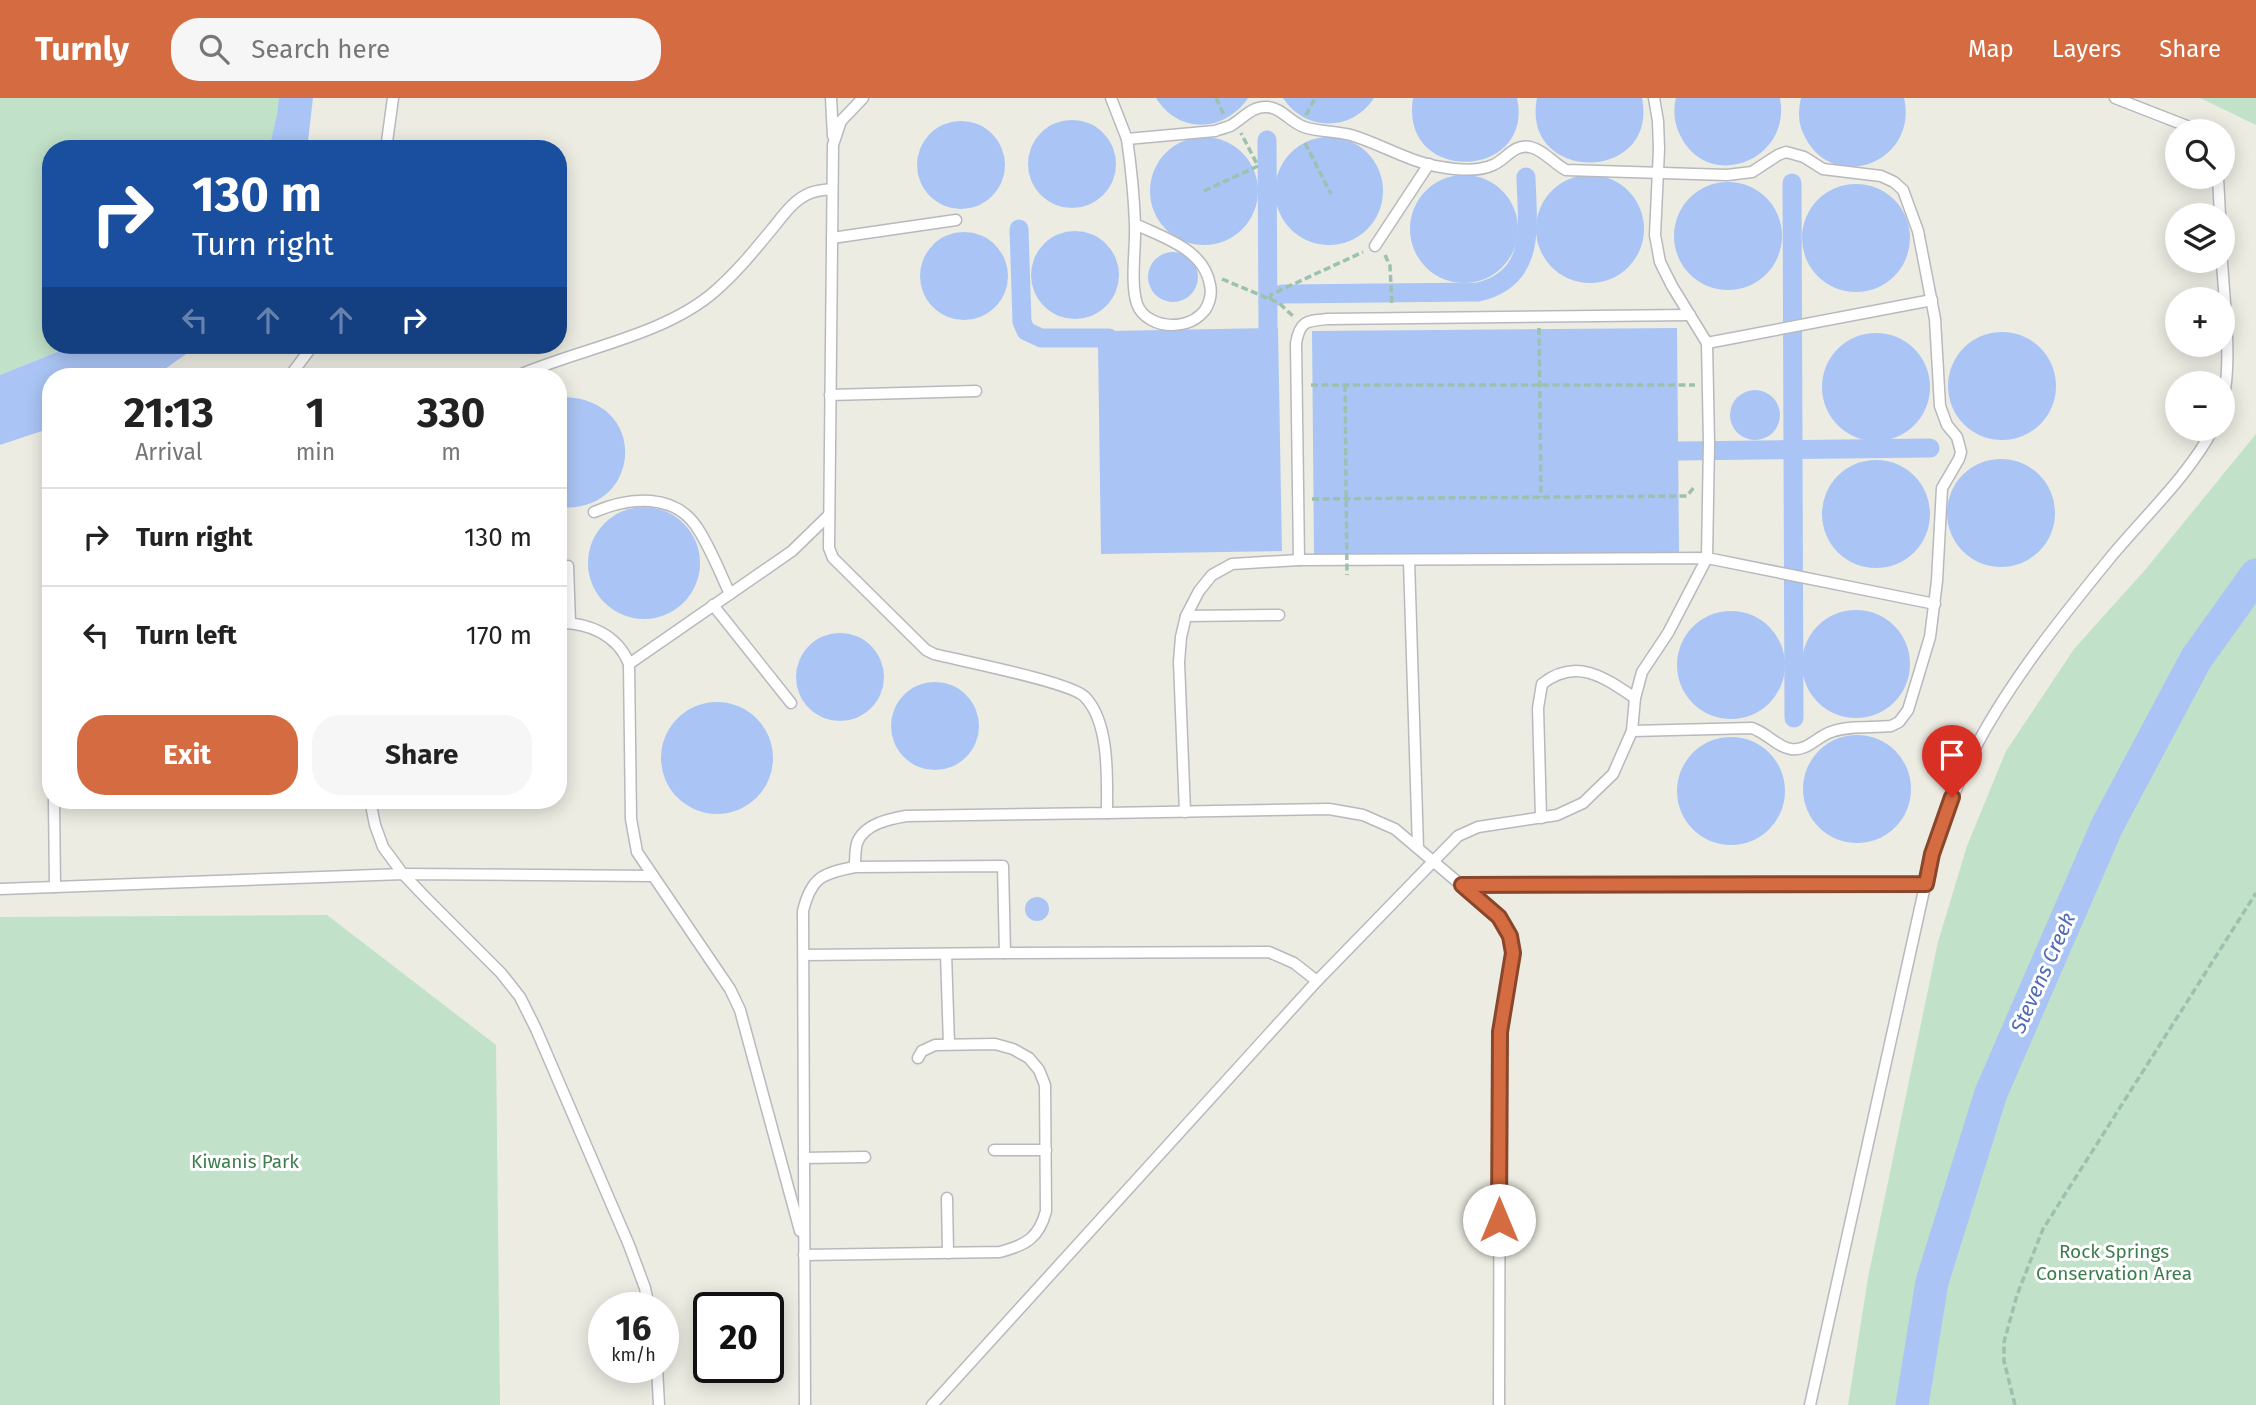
<!DOCTYPE html>
<meta charset="utf-8">
<style>
:root{--surface:#fff;--page:#f6f6f6;--text:#222;--muted:#767676;--line:#e0e0e0;--accent:#d56b40}
body{margin:0;font-family:"Fira Sans",sans-serif;background:var(--page);color:var(--text);height:100vh;display:flex;flex-direction:column;font-size:26px;white-space:nowrap}
*{box-sizing:border-box;margin:0}
p{font-size:23px;color:var(--muted)}
.icon{flex:none;width:38px;height:38px;fill:none;stroke:currentColor;stroke-width:2;stroke-linecap:round;stroke-linejoin:round}
.map{position:relative;flex:1;overflow:hidden}
.details{position:absolute;left:42px;top:270px;width:525px;height:441px;display:flex;flex-direction:column;background:var(--surface);border-radius:28px;box-shadow:0 4px 18px #0003}
.details>*{flex:none}
.guide{position:absolute;left:42px;top:42px;width:525px;height:214px;border-radius:28px;box-shadow:0 4px 18px #0003;background:#1a4fa0;color:#fff;overflow:hidden}
.fabs{position:absolute;left:2165px;top:21px;display:grid;gap:14px}
.fabs a{display:grid;place-items:center;width:70px;height:70px;border-radius:50%;background:var(--surface);box-shadow:0 4px 18px #0003;font-size:35px}
.speed{position:absolute;left:588px;top:1194px;display:flex;gap:14px;font-size:35px;font-weight:700;text-align:center}
.speed>*{display:grid;place-content:center;width:91px;height:91px;border-radius:50%;background:var(--surface);box-shadow:0 4px 18px #0003;line-height:1}
.speed small{font-size:18px;font-weight:400}
.speed .limit{border:4px solid #111;border-radius:10px;background:#fff;color:#111}
.pin{position:absolute;display:grid;place-items:center;width:60px;height:60px;color:#fff;margin:-72px -30px;border-radius:50% 50% 50% 0;rotate:-45deg;box-shadow:0 0 7px #0007}
.pin .icon{rotate:45deg}
.me{position:absolute;width:77px;margin:-38px;rotate:0deg;stroke-linejoin:round;filter:drop-shadow(0 0 5px #0008)}
.turn{display:flex;align-items:center;gap:24px;height:147px;padding:0 35px;font-size:32px}
.turn .icon{width:91px;height:91px;stroke-width:2.5}
.turn b{display:block;font-size:49px;line-height:60px}
.lanes{display:flex;align-items:center;height:66px;padding:0 35px;background:#0003;justify-content:center;gap:35px;direction:ltr}
.lanes .off{opacity:.35}
.eta{display:flex;justify-content:space-evenly;align-items:center;height:119px;text-align:center}
.eta b{font-size:42px;font-weight:700;line-height:49px}
.button{display:flex;gap:14px;margin-top:auto;padding:14px 35px}
.button a{flex:1;height:80px;border-radius:28px;background:var(--accent);color:#fff;font-size:28px;font-weight:700;line-height:80px;text-align:center}
.button a+a{background:var(--page);color:var(--text)}
ul{padding:0;list-style:none}
li{display:flex;align-items:center;gap:21px;height:98px;padding:0 35px;border-top:2px solid var(--line)}
li div{flex:1}
li b{display:block;font-size:26px}
li em{font-style:normal}
header{display:flex;align-items:center;gap:42px;box-sizing:border-box;height:98px;padding:0 35px;background:var(--accent);color:#fff}
header strong{font-size:33px}
nav{display:flex;gap:38px;margin-inline-start:auto;font-size:24px}
.search{width:490px;height:63px;background:var(--page);display:flex;align-items:center;gap:18px;box-sizing:border-box;padding:0 24px;border-radius:28px;color:var(--muted);font-size:26px}
.map>svg:first-child{display:block}
.green{fill:#c2e1c9}
.water{fill:#aac5f5}
.lines{fill:none;stroke-linecap:round;stroke-linejoin:round}
.canal{stroke:#aac5f5;stroke-width:19}
.river{stroke:#aac5f5;stroke-width:33}
.service-casing{stroke:#b8b9be;stroke-width:13}
.path{stroke:#9cc1af;stroke-width:3.5;stroke-dasharray:7 3.5;stroke-linecap:butt}
.service{stroke:#fff;stroke-width:10}
.path-bridge{stroke:#9cc1af;stroke-width:3.5;stroke-dasharray:7 3.5;stroke-linecap:butt}
.route-casing{stroke:#8a462a;stroke-width:18}
.route{stroke:#d56b40;stroke-width:12}
.labels{text-anchor:middle;dominant-baseline:central;stroke-width:6;stroke-linejoin:round;paint-order:stroke}
.park-label{font-size:19px;fill:#3e7e4e;stroke:#fff}
.water-label{font-size:21px;font-style:italic;fill:#506cb5;stroke:#fff}
</style>
<header>
<strong>Turnly</strong>
<div class="search"><svg class="icon" aria-label="search" viewBox="0 0 24 24"><circle cx="10" cy="10" r="6"/><path d="M15 15l6 6"/></svg>Search here</div>
<nav><a>Map</a><a>Layers</a><a>Share</a></nav>
</header>
<div class="map">
<svg width="2256" height="1307" viewBox="0 0 2256 1307">
<rect width="100%" height="100%" fill="#ecece3"/>
<g class="green">
<polygon points="0,0 279,0 277,16 269,51 51,51 51,247 74,247 0,277"/>
<polygon points="2200,0 2256,0 2256,27"/>
<polygon points="2256,336 2256,1307 1848,1307 1868,1180 1938,844 1967,748 2006,653 2074,551 2145,472"/>
<polygon points="327,817 496,947 500,1307 0,1307 0,819"/>
</g>
<g class="water">
<polygon points="279,0 313,0 307,51 269,51 277,16"/>
<path d="M1156,0H1248C1225,34 1179,37 1156,0Z"/>
<path d="M1283,0H1374C1352,34 1305,34 1283,0Z"/>
<path d="M1413,0H1517C1535,82 1399,88 1413,0Z"/>
<path d="M1537,0H1642C1659,86 1520,86 1537,0Z"/>
<path d="M1676,0H1780C1792,63 1708,95 1680,37C1674,25 1673,12 1676,0Z"/>
<path d="M1801,0H1904C1919,65 1832,97 1804,37C1798,26 1798,12 1801,0Z"/>
<circle cx="1072" cy="66" r="44"/>
<circle cx="961" cy="67" r="44"/>
<circle cx="1329" cy="93" r="54"/>
<circle cx="1204" cy="93" r="54"/>
<circle cx="1464" cy="131" r="54"/>
<circle cx="1590" cy="131" r="54"/>
<circle cx="1728" cy="138" r="54"/>
<circle cx="1856" cy="140" r="54"/>
<circle cx="1075" cy="177" r="44"/>
<circle cx="964" cy="178" r="44"/>
<circle cx="1173" cy="179" r="25"/>
<polygon points="1278,230 1282,453 1101,456 1098,245 1108,244 1108,233"/>
<polygon points="1677,230 1679,454 1314,457 1312,233"/>
<circle cx="2002" cy="288" r="54"/>
<circle cx="1876" cy="289" r="54"/>
<polygon points="74,247 199,247 155,278 51,278 51,330 0,347 0,277"/>
<circle cx="1755" cy="317" r="25"/>
<path d="M563,299C652,301 641,418 558,409V300Z"/>
<circle cx="2001" cy="415" r="54"/>
<circle cx="1876" cy="416" r="54"/>
<circle cx="644" cy="465" r="56"/>
<circle cx="1856" cy="566" r="54"/>
<circle cx="1731" cy="567" r="54"/>
<circle cx="840" cy="579" r="44"/>
<circle cx="935" cy="628" r="44"/>
<circle cx="717" cy="660" r="56"/>
<circle cx="1857" cy="691" r="54"/>
<circle cx="1731" cy="693" r="54"/>
<circle cx="1037" cy="811" r="12"/>
</g>
<g class="lines">
<g class="canal">
<polyline points="1267,42 1268,231"/>
<polyline points="1792,85 1794,620"/>
<polyline points="1019,131 1022,224 1026,233 1041,240 1109,240"/>
<path d="M1268,203L1272,199L1283,196L1478,194C1538,180 1527,126 1526,79"/>
<polyline points="1679,353 1930,350"/>
</g>
<polyline class="river" points="1912,1307 1932,1184 1991,995 2107,728 2196,561 2256,477"/>
<defs>
<g id="service">
<polyline points="831,0 833,38"/>
<path d="M1111,0L1127,41L1215,33C1220,31 1225,30 1230,28C1243,21 1251,8 1267,9C1282,10 1290,24 1304,29C1319,34 1335,33 1351,37C1381,46 1409,64 1441,69C1458,72 1478,74 1493,67C1507,61 1513,46 1530,49C1544,52 1554,66 1566,72L1727,77L1752,74L1778,57L1786,54L1804,59L1823,71L1881,78L1894,84L1903,92L1918,133L1935,221L1940,308L1947,327L1957,339L1961,354L1959,361L1942,390L1937,483L1930,539L1908,612L1899,624L1891,628C1872,630 1850,627 1831,634C1816,639 1808,653 1791,651C1777,649 1767,635 1752,630L1632,633"/>
<polyline points="2115,0 2192,30 2196,33"/>
<path d="M1127,41C1131,69 1134,97 1135,126C1136,149 1130,185 1137,206C1142,220 1158,227 1172,227C1185,227 1197,222 1205,212C1210,204 1212,196 1210,187C1204,151 1164,140 1135,126"/>
<polyline points="386,51 393,0"/>
<polyline points="2218,79 2220,117"/>
<polyline points="832,140 956,122"/>
<polyline points="1375,148 1429,66"/>
<path d="M2222,163C2224,202 2233,269 2222,305"/>
<polyline points="1707,245 1932,202"/>
<polyline points="290,278 313,247"/>
<path d="M517,278C578,251 663,238 714,194C736,175 754,153 772,131C782,119 792,104 806,97C814,92 823,92 832,91"/>
<polyline points="830,297 976,293"/>
<path d="M594,414C629,399 675,394 698,431C711,451 720,475 730,496"/>
<path d="M1299,462L1296,245C1300,223 1306,223 1327,221L1690,217"/>
<polyline points="1409,462 1418,750"/>
<polyline points="568,468 570,525"/>
<polyline points="713,507 791,605"/>
<polyline points="1186,518 1279,517"/>
<path d="M558,525C588,524 618,537 629,566L631,721L637,754L730,891L740,912L800,1133"/>
<polyline points="629,566 792,453 829,417"/>
<polyline points="54,702 55,789 403,776 653,778"/>
<polyline points="370,702 375,727 383,749 403,776 427,801 501,875 520,899 536,931 629,1147 645,1190 649,1209"/>
<polyline points="1185,714 1179,564 1181,539 1186,518 1199,493 1212,477 1232,466 1299,462 1707,460 1935,506"/>
<polyline points="1107,715 1329,711 1363,717 1395,731 1499,819 1510,838 1513,854 1500,934 1499,1307"/>
<path d="M1541,720L1538,610L1542,586C1576,559 1604,579 1635,600"/>
<path d="M855,769C855,762 855,752 857,745C864,726 889,721 906,718L1107,715C1107,681 1110,625 1085,599C1071,584 961,563 934,556L926,552L833,460L829,450L833,47L841,23L863,0"/>
<polyline points="1462,787 1926,786"/>
<polyline points="0,791 55,789"/>
<polyline points="946,856 949,946"/>
<polyline points="804,857 1005,855"/>
<polyline points="1317,883 1458,738 1478,729 1557,717 1583,705 1613,676 1632,633 1635,600 1642,574 1668,535 1707,460 1709,345 1707,245 1672,188 1660,164 1655,137 1659,51 1658,23 1654,0"/>
<polyline points="994,1052 1046,1052"/>
<polyline points="804,1060 865,1059"/>
<polyline points="947,1100 948,1155"/>
<path d="M804,1157L1000,1154C1026,1147 1039,1140 1046,1113L1045,987L1039,972L1029,960L1013,951L995,946L935,947L922,953L918,960"/>
<polyline points="657,1269 659,1307"/>
<path d="M805,1307L803,813C811,780 822,775 855,769L1003,768L1005,855L1269,854L1294,865L1317,883L932,1307"/>
<path d="M1810,1307L1932,756C1945,720 1957,685 1974,652C2010,583 2061,520 2110,460C2143,420 2189,377 2213,331"/>
</g>
</defs>
<use href="#service" class="service-casing"/>
<g class="path">
<polyline points="1216,0 1224,17"/>
<polyline points="1306,17 1315,0"/>
<polyline points="1305,45 1331,96"/>
<polyline points="1204,93 1258,68 1241,35"/>
<polyline points="1385,157 1390,168 1392,208"/>
<polyline points="1222,181 1279,205 1295,220"/>
<polyline points="1269,201 1272,196 1363,154"/>
<polyline points="1539,230 1541,399"/>
<polyline points="1311,287 1695,287"/>
<polyline points="1312,401 1687,398 1695,388"/>
<polyline points="2015,1307 2004,1263 2004,1244 2017,1197 2043,1131 2256,795"/>
</g>
<use href="#service" class="service"/>
<polyline class="path-bridge" points="1345,287 1347,477"/>
</g>
<g class="lines">
<defs>
<polyline id="route" points="1499,1122 1500,934 1513,855 1510,838 1499,819 1462,787 1926,786 1932,756 1952,699"/>
</defs>
<use href="#route" class="route-casing"/>
<use href="#route" class="route"/>
</g>
<g class="labels">
<g class="park-label">
<text x="245" y="1063">Kiwanis Park</text>
<text x="2114" y="1153">Rock Springs<tspan x="2114" dy="22">Conservation Area</tspan></text>
</g>
<g class="water-label">
<text transform="translate(2043 875) rotate(-66)">Stevens Creek</text>
</g>
</g>
</svg>
<div class="fabs">
<a><svg class="icon" aria-label="search" viewBox="0 0 24 24"><circle cx="10" cy="10" r="6"/><path d="M15 15l6 6"/></svg></a>
<a><svg class="icon" aria-label="layers" viewBox="0 0 24 24"><path d="M12 4l9 5-9 5-9-5zM3 14l9 5 9-5"/></svg></a>
<a>+</a>
<a>−</a>
</div>
<div class="speed"><div>16<small>km/h</small></div><div class="limit">20</div></div>
<div class="pin" style="left:1952px;top:699px;background:#d93025"><svg class="icon" aria-label="arrive" viewBox="0 0 24 24"><path d="M6 21V4h12l-3 4 3 4H6"/></svg></div>
<svg class="me" style="left:1499px;top:1122px" viewBox="-20 -20 40 40"><circle r="19" fill="#fff"/><path d="M0-13L10 11 0 6-10 11z" fill="#d56b40"/></svg>
<div class="guide">
<div class="turn"><svg class="icon" aria-label="right" viewBox="0 0 24 24"><path d="M7 20v-9h11M14 6l5 5-5 5"/></svg><div><b>130 m</b>Turn right</div></div>
<div class="lanes"><svg class="icon off" aria-label="left" viewBox="0 0 24 24"><path d="M17 20v-9H6M10 6l-5 5 5 5"/></svg><svg class="icon off" aria-label="ahead" viewBox="0 0 24 24"><path d="M12 20V5M6 11l6-6 6 6"/></svg><svg class="icon off" aria-label="ahead" viewBox="0 0 24 24"><path d="M12 20V5M6 11l6-6 6 6"/></svg><svg class="icon" aria-label="right" viewBox="0 0 24 24"><path d="M7 20v-9h11M14 6l5 5-5 5"/></svg></div>
</div>
<section class="details">
<div class="eta">
<div><b>21:13</b><p>Arrival</p></div>
<div><b>1</b><p>min</p></div>
<div><b>330</b><p>m</p></div>
</div>
<ul>
<li><svg class="icon" aria-label="right" viewBox="0 0 24 24"><path d="M7 20v-9h11M14 6l5 5-5 5"/></svg><div><b>Turn right</b></div><em>130 m</em></li>
<li><svg class="icon" aria-label="left" viewBox="0 0 24 24"><path d="M17 20v-9H6M10 6l-5 5 5 5"/></svg><div><b>Turn left</b></div><em>170 m</em></li>
</ul>
<div class="button"><a>Exit</a><a>Share</a></div>
</section>
</div>
